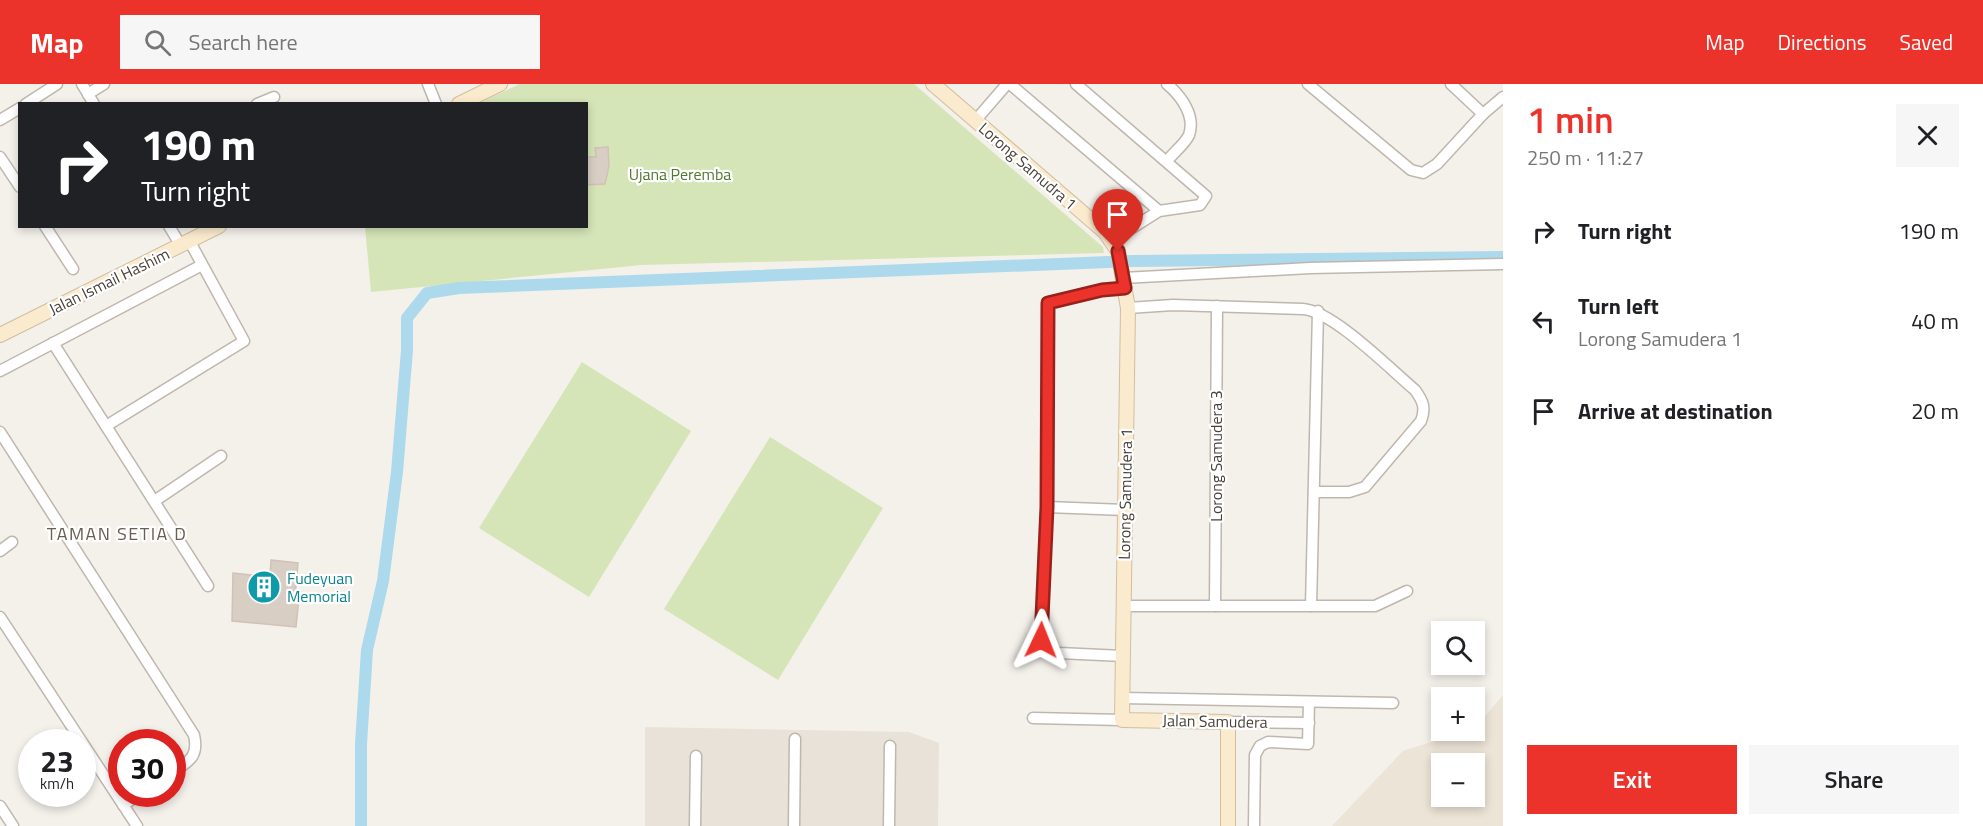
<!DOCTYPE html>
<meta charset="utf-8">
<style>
:root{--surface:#fff;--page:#f6f6f6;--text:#202124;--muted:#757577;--accent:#ec332b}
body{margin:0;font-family:"Titillium Web",sans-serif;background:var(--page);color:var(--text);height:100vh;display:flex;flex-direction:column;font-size:22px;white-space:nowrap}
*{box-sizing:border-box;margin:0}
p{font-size:20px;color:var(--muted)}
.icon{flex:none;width:33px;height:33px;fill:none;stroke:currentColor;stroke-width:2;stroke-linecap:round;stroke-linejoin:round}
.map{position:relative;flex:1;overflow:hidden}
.details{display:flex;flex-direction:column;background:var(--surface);width:480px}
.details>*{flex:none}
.guide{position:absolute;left:18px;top:18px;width:570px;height:126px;border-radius:0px;box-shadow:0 3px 9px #0003;background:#202124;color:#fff;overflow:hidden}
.buttons{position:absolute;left:1431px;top:537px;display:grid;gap:12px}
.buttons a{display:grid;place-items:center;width:54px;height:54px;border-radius:0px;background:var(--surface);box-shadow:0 3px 9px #0003;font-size:30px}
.speed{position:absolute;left:18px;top:645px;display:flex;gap:12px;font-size:30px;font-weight:700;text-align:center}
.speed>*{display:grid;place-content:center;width:78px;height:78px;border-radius:50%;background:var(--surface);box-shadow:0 3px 9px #0003;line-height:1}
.speed small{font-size:15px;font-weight:400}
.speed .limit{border:9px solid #d22;background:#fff;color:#111}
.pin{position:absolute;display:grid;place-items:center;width:51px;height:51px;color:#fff;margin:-62px -26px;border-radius:50% 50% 50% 0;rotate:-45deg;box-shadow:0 0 6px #0007}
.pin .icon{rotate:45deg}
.me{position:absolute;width:66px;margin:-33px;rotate:2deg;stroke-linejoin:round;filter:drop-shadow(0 0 4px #0008)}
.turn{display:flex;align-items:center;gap:21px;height:126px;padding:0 24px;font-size:27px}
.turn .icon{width:78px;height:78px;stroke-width:2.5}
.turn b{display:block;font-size:42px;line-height:51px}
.round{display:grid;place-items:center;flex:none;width:63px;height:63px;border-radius:0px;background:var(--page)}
.headline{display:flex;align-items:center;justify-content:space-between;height:102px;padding:0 24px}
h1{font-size:36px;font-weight:600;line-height:45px;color:var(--accent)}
.primary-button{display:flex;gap:12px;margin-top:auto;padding:12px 24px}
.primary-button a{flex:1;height:69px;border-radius:0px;background:var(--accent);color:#fff;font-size:24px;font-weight:600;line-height:69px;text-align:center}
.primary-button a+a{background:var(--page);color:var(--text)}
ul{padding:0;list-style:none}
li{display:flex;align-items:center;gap:18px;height:90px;padding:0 24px}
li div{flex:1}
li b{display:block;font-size:22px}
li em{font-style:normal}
header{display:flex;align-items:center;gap:36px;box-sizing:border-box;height:84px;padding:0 30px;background:var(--accent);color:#fff}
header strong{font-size:28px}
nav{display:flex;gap:33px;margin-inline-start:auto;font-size:21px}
.search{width:420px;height:54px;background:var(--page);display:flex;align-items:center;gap:15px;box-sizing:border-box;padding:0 21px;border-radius:0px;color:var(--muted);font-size:22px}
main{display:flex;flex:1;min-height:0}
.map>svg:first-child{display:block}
.residential{fill:#e8e2d9}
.education{fill:#ece4d6;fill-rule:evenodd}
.green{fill:#d5e5b7}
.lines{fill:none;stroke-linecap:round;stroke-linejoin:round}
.canal{stroke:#acd9ec;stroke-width:12}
.building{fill:#d8cec4;stroke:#d0c2b5;stroke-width:1.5}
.street-casing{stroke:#bfb7ae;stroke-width:13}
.secondary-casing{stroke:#d1be9e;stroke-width:16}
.street{stroke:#fff;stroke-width:10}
.secondary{stroke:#fbebce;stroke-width:14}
.route-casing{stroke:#99211c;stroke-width:15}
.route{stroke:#ec332b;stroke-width:10}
.labels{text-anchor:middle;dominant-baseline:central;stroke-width:4.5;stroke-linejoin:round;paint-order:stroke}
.street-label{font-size:16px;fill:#484139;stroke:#fff}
.park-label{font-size:16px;fill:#52772f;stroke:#fff}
.culture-label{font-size:16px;fill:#0d838f;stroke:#fff;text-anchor:start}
.neighbourhood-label{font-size:18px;letter-spacing:1.5px;fill:#6a5d51;stroke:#fff}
</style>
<header>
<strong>Map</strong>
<div class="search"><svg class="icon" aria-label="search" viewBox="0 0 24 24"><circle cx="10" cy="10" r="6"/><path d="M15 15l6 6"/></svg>Search here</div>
<nav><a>Map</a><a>Directions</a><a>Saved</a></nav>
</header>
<main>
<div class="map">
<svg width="1503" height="742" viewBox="0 0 1503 742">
<rect width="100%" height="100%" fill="#f4f1eb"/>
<polygon class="residential" points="645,643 909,648 939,659 938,742 645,742"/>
<path class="education" d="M1503,611V742H1332L1403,667L1465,647L1474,646L1475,644ZM1442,680H1474V712H1442Z"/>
<g class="green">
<polygon points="520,0 914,0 1103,163 1104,169 642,181 371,208 365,143 586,142 586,20 479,19"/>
<polygon points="582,278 691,347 589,513 479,444"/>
<polygon points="770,353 883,424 778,596 664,525"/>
</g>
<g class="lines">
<polyline class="canal" points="361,742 361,660 367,566 383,497 397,388 407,266 407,234 427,209 459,204 1133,177 1503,173"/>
</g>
<g class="building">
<polygon points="608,63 609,82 605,100 586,101 586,73 596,73 595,64"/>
<polygon points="271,476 298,479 295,513 299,513 296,543 232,537 233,489 270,493"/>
</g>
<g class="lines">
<defs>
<g id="street">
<polyline points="82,0 94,20"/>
<polyline points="428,0 436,20"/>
<polyline points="1010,0 1159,127"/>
<polyline points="1076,0 1206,112 1200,121 1159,127 1113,156"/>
<path d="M1167,0C1180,11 1196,31 1189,51C1185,60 1173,69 1167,77"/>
<polyline points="1308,0 1411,86 1423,89 1437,80 1483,30 1503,13"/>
<polyline points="1451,0 1483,30"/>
<polyline points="88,10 104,0"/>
<polyline points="26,20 57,0"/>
<polyline points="257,20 274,13"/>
<polyline points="0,36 20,24"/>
<polyline points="975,37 1007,0"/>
<polyline points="0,73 20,103"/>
<polyline points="45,142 73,185"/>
<polyline points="169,142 181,162"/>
<polyline points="1123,194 1310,184 1503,180"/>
<path d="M1128,224L1173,221L1303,225C1333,227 1390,285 1415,306C1423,317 1426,324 1421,337L1365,403L1349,408H1314"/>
<polyline points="53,259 208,502"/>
<polyline points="0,287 202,181"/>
<polyline points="106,342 244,257 190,158"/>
<path d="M0,348L194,651C199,673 189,677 172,689"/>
<polyline points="156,416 221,372"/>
<polyline points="1047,423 1125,426"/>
<polyline points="0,467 12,458"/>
<polyline points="1124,522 1375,522 1407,507"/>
<polyline points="1215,522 1217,222"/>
<polyline points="1311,522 1318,227"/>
<polyline points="0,533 137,742"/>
<polyline points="1123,572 1059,569 1047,564 1041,556 1047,423 1048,219 1102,206 1125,204"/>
<polyline points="1122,614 1393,619"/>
<polyline points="1033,634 1122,636"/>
<polyline points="1228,638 1309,639"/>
<polyline points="123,721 141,710"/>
<polyline points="0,722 13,742"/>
<polyline points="695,742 696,672"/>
<polyline points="794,742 795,655"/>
<polyline points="889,742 890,662"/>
<polyline points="1254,742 1255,671 1260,662 1268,658 1308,660 1309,618"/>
</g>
<g id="secondary">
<polyline points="933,0 1105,148 1118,167 1128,224 1122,636 1228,638 1228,742"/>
<polyline points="459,20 500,0"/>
<polyline points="0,251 219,142"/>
</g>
</defs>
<use href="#street" class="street-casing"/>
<use href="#secondary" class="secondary-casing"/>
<use href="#street" class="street"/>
<use href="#secondary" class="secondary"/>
</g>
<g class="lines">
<defs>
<polyline id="route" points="1041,556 1047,423 1048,219 1102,206 1125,204 1118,167"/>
</defs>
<use href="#route" class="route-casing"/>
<use href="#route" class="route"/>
</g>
<defs>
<symbol id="building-disc" viewBox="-11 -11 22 22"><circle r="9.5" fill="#0f9aa8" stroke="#fff"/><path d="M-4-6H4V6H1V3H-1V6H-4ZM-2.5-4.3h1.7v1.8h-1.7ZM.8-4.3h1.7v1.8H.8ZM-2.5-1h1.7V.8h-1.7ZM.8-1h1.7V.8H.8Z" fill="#fff"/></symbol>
</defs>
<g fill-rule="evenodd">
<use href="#building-disc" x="245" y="484" width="38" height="38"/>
</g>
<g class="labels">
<g class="street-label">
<text transform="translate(1028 82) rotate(41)">Lorong Samudra 1</text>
<text transform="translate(109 197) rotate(-26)">Jalan Ismail Hashim</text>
<text transform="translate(1216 372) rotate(-90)">Lorong Samudera 3</text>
<text transform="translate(1125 410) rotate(-89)">Lorong Samudera 1</text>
<text transform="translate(1215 637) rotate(1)">Jalan Samudera</text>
</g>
<g class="park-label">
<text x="680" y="90">Ujana Peremba</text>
</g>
<g class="culture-label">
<text x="287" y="494">Fudeyuan<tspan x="287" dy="18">Memorial</tspan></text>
</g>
<g class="neighbourhood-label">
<text x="117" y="449">TAMAN SETIA D</text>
</g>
</g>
</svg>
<div class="buttons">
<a><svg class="icon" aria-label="search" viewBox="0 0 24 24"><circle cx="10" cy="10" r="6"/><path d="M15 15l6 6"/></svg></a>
<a>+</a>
<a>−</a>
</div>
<div class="speed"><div>23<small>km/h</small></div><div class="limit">30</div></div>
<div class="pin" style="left:1118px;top:167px;background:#d93025"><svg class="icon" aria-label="arrive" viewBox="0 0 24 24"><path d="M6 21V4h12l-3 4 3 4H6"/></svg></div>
<svg class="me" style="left:1041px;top:556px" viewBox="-20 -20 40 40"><path d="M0-17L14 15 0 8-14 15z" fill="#ec332b" stroke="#fff" stroke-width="4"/></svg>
<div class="guide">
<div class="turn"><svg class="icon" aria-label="right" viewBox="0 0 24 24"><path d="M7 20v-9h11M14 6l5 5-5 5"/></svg><div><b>190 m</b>Turn right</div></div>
</div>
</div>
<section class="details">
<div class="headline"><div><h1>1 min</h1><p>250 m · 11:27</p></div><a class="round"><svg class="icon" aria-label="close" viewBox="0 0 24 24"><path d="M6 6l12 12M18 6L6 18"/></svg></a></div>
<ul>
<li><svg class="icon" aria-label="right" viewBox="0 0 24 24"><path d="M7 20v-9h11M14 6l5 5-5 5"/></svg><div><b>Turn right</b></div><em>190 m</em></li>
<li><svg class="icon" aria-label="left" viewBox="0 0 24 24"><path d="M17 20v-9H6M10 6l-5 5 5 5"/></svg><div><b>Turn left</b><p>Lorong Samudera 1</p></div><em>40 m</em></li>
<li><svg class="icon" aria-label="arrive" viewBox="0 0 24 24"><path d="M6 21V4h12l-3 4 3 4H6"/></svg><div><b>Arrive at destination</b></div><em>20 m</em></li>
</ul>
<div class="primary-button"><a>Exit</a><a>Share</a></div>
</section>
</main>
